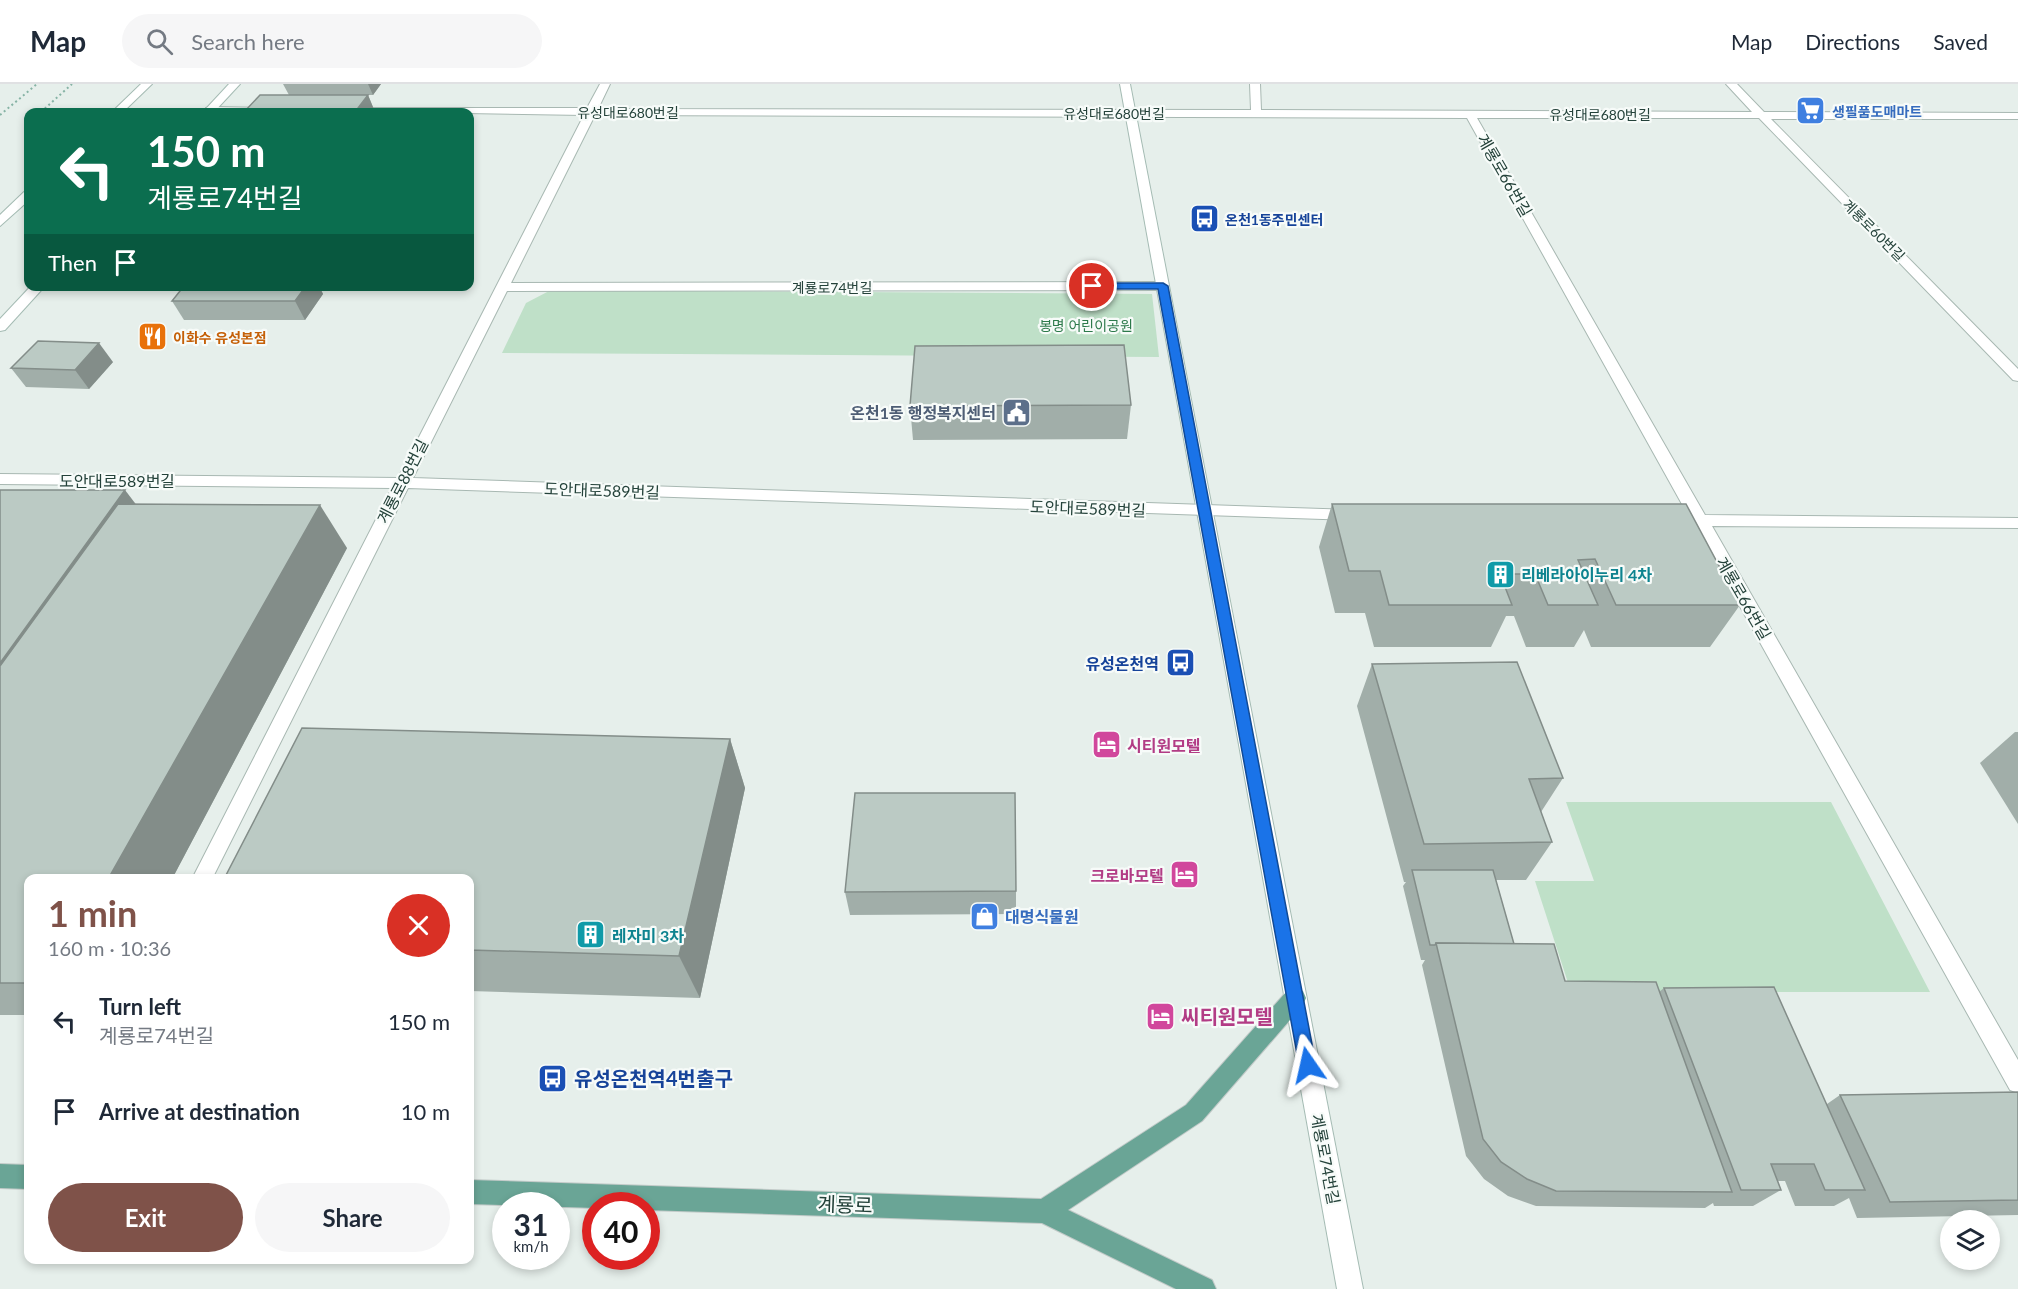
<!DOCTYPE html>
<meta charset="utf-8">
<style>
:root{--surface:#fff;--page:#f6f6f7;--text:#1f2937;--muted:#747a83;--line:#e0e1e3;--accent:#7f5249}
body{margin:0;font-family:Lato,"Noto Sans KR",sans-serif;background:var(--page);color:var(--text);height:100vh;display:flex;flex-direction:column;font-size:22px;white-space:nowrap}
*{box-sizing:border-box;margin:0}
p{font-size:20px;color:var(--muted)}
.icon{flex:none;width:33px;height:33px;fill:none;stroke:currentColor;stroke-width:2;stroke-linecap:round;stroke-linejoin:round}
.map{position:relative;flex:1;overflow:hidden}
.drawer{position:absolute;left:24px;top:790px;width:450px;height:390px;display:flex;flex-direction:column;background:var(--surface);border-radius:12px;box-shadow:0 3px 9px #0003}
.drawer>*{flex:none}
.guide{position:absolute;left:24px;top:24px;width:450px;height:183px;border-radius:12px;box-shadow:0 3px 9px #0003;background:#0b6e4f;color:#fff;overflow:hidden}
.fabs{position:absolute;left:1940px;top:1126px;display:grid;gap:12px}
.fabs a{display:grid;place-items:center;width:60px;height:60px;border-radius:50%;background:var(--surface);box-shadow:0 3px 9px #0003;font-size:30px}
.speed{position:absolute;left:492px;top:1108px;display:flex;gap:12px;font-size:30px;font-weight:700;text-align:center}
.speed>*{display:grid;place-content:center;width:78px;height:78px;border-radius:50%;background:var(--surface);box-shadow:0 3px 9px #0003;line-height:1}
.speed small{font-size:15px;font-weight:400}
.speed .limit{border:9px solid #d22;background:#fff;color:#111}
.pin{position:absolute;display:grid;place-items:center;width:51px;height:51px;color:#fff;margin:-26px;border:3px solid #fff;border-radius:50%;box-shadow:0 2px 6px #0007}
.me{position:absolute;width:66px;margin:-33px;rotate:349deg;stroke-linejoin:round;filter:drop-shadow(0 0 4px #0008)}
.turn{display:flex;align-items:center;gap:21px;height:126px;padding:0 24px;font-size:27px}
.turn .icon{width:78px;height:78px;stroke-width:2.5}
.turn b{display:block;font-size:42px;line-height:51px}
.then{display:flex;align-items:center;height:57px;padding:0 24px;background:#0003;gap:12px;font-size:22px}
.round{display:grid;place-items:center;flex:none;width:63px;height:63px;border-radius:32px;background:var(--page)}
.summary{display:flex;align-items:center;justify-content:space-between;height:102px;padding:0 24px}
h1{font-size:36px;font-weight:700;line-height:45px;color:var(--accent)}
.primary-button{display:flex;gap:12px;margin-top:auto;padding:12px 24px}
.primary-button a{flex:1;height:69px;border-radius:36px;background:var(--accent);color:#fff;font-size:24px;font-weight:700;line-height:69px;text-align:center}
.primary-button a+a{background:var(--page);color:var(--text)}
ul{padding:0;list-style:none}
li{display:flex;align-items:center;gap:18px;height:90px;padding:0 24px}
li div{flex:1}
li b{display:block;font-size:22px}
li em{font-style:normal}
header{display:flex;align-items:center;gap:36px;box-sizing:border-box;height:84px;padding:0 30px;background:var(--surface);border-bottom:2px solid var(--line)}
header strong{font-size:28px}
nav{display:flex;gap:33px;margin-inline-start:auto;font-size:21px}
.search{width:420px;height:54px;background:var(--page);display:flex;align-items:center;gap:15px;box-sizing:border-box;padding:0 21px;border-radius:33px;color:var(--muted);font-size:22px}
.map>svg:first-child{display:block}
.green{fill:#bfe0c8}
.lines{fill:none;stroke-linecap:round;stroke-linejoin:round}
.street-casing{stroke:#a8b8b2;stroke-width:2}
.secondary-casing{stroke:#a4bbb3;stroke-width:2}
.primary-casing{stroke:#c2cac8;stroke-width:2}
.path{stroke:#86b3a5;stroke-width:2;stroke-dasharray:2 3;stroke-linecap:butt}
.street{fill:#fff;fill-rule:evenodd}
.secondary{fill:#fff;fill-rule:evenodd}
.primary{fill:#6aa596;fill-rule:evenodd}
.wall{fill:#a1aea9}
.shaded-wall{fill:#838d89}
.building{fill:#bbcac4;stroke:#838d89;stroke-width:1.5}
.route{fill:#1a73e8;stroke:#114b97;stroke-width:1.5}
.labels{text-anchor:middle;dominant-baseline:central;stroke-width:4.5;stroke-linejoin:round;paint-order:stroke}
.far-shop-label{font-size:14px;font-weight:bold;fill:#366cbe;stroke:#f7fbf9;text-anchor:start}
.far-street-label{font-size:14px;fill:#24423a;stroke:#f7fbf9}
.far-transit-label{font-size:14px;font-weight:bold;fill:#164399;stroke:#f7fbf9;text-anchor:start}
.far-park-label{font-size:14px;fill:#2d7a4b;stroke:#f7fbf9}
.far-food-label{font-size:14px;font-weight:bold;fill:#c56008;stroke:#f7fbf9;text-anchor:start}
.street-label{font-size:16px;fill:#24423a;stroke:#f7fbf9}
.service-label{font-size:16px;font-weight:bold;fill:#4e5e75;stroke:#f7fbf9;text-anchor:end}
.culture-label{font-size:16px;font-weight:bold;fill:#0d838f;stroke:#f7fbf9;text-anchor:start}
.transit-label{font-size:16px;font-weight:bold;fill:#164399;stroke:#f7fbf9;text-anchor:end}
.hotel-label{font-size:16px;font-weight:bold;fill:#b23c85;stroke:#f7fbf9;text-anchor:start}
.shop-label{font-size:16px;font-weight:bold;fill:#366cbe;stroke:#f7fbf9;text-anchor:start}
.near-hotel-label{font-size:20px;font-weight:bold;fill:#b23c85;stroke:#f7fbf9;text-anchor:start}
.near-transit-label{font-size:20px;font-weight:bold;fill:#164399;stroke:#f7fbf9;text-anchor:start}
.near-street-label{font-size:20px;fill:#24423a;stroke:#f7fbf9}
</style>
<header>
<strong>Map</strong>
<div class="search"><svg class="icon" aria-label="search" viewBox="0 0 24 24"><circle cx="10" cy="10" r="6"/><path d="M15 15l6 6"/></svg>Search here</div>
<nav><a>Map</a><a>Directions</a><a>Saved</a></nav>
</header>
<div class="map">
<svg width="2018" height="1205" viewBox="0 0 2018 1205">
<rect width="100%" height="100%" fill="#e6efeb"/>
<g class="green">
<polygon points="551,206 1152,210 1159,273 502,269 526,219"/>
<polygon points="1566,718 1831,718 1930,908 1571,908 1535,797 1594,797"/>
</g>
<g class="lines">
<defs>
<g id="street">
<polygon points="600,0 610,0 598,25 1251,26 1250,0 1260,0 1261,26 1752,28 1726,0 1737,0 1764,28 2018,29 2018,35 1771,35 2018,285 2018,297 2013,296 1759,34 1477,34 1705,431 2018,434 2018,444 1712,442 2018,976 2018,1009 2010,1006 1695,442 1672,441 1664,436 1672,431 1688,431 1467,34 595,31 511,199 1163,198 1169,202 1163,206 507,207 413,394 1353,426 1361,431 1353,436 408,404 212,795 192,795 392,404 0,400 0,390 398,394 584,31 347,27 352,24 587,24"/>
<polygon points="210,23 270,24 275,27 206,28 206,24"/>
</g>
<g id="secondary">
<polygon points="141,0 152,0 123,28 112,28"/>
<polygon points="229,0 240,0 214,28 203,28"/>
<polygon points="1120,0 1130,0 1363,1205 1337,1205"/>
<polygon points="24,108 28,108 28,117 0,142 0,131"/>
<polygon points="31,202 45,202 5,246 0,247 0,235"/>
</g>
<g id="primary">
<polygon points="1295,904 1303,907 1306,914 1303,921 1202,1037 1068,1126 1212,1196 1216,1205 1176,1205 1042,1139 646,1126 646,1122 596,1122 596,1124 470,1120 470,1096 1041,1115 1186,1021 1287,907"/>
<polygon points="0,1080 28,1081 28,1105 0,1104"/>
</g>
</defs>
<use href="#street" class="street-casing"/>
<use href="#secondary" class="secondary-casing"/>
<use href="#primary" class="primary-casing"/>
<g class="path">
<polyline points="41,28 72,0"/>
<polyline points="0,31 37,0"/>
</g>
<use href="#street" class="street"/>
<use href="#secondary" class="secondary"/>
<use href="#primary" class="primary"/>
</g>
<g class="wall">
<polygon points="283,0 381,0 373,11 368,11 375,28 244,28 289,11"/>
<polygon points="184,202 319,202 323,210 305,236 184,236 172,217"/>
<polygon points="113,278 89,305 26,303 11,284"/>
<polygon points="1131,321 1127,355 913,356 910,322"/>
<polygon points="0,406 136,420 347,464 172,795 28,795 28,931 0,931"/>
<polygon points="1332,420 1686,420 1740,521 1710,563 1591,563 1584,546 1574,563 1526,563 1514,532 1506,532 1491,563 1374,563 1365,529 1335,529 1319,463"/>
<polygon points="1372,580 1563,694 1541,728 1552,758 1526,796 1496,796 1514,860 1565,897 1659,908 1664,904 1827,1020 1840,1011 2018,1008 2018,1131 1857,1134 1849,1114 1834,1122 1795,1122 1785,1097 1778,1097 1781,1106 1753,1122 1714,1122 1713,1119 1705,1124 1536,1122 1508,1112 1484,1095 1466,1072 1422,881 1425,876 1421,876 1403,802 1406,798 1404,798 1357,622"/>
<polygon points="2015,648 2018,648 2018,740 1980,679"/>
<polygon points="730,655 745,704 700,914 470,907 470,795"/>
<polygon points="1016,807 1016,830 850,831 845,808"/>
</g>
<g class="shaded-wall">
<polygon points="368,0 381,0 373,11"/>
<polygon points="368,11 375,28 355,28"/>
<polygon points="306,202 319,202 323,210 305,236 295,217"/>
<polygon points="99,259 113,278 89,305 75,286"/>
<polygon points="125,406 151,440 0,661 0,579"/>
<polygon points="320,421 347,464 172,795 108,795"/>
<polygon points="730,655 745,704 700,914 679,872"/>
</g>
<g class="building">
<polygon points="260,11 368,11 355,28 244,28"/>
<polygon points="184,202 306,202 295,217 172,217"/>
<polygon points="38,257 99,259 75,286 11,284"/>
<polygon points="1124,261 1131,321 910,322 915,262"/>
<polygon points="0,406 125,406 0,579"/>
<polygon points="118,420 320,421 108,795 28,795 28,899 0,899 0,582"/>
<polygon points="1332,420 1686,420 1740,521 1616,521 1595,475 1578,476 1598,521 1548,521 1535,490 1500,490 1512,521 1389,521 1380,487 1349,487"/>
<polygon points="1517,578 1563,694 1529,695 1552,758 1424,760 1372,580"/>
<polygon points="302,644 730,655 679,872 470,866 470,795 224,795"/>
<polygon points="855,709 1015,709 1016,807 845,808"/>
<polygon points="1412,786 1493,786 1514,860 1436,859 1435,861 1430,861"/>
<polygon points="1436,859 1554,860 1565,897 1656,898 1732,1108 1556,1107 1527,1095 1501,1078 1483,1055"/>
<polygon points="1774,903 1865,1106 1825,1106 1814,1080 1771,1080 1781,1106 1741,1106 1664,904"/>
<polygon points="2018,1008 2018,1116 1890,1118 1840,1011"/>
</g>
<polygon class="route" points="1163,199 1168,202 1316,981 1314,987 1308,990 1302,987 1299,981 1158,205 1092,205 1087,202 1092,199"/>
<defs>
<symbol id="supermarket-square" viewBox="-11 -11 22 22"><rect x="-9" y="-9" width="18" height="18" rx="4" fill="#3f7fe0" stroke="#f7fbf9"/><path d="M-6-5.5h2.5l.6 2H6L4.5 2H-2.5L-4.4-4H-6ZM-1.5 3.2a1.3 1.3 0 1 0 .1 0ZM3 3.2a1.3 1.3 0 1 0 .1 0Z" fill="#fff"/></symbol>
<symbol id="bus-square" viewBox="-11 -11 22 22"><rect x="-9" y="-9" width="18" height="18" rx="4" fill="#1a4fb4" stroke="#f7fbf9"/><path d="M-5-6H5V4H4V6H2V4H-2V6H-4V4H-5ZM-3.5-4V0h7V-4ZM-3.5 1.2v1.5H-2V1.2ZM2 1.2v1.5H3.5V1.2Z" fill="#fff"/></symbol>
<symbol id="restaurant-square" viewBox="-11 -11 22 22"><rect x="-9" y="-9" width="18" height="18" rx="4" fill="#e8710a" stroke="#f7fbf9"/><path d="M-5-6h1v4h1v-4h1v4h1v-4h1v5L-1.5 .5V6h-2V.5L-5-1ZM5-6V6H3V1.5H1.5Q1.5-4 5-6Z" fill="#fff"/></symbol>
<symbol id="civic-square" viewBox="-11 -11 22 22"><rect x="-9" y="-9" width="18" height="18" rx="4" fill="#5c6f8a" stroke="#f7fbf9"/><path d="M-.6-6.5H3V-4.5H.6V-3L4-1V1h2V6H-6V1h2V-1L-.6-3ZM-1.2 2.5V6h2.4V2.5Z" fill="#fff"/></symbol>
<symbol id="building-square" viewBox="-11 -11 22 22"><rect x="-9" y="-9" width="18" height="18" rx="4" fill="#0f9aa8" stroke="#f7fbf9"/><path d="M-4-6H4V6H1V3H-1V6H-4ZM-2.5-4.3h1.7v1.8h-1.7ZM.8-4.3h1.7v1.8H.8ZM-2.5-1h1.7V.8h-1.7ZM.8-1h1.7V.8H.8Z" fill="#fff"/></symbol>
<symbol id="hotel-square" viewBox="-11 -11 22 22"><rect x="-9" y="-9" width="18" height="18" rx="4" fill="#d1479c" stroke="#f7fbf9"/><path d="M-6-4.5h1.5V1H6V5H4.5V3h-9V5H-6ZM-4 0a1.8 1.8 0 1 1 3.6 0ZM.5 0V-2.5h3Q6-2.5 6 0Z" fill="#fff"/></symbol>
<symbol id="shop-square" viewBox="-11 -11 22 22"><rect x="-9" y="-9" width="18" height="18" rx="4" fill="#3f7fe0" stroke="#f7fbf9"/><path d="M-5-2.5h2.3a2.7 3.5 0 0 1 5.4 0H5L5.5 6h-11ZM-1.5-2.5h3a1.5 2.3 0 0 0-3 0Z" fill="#fff"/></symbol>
</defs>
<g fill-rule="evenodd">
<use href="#supermarket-square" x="1794" y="10" width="33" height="33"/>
<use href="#bus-square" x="1188" y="118" width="33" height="33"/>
<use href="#restaurant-square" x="136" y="236" width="33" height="33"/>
<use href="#civic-square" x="1000" y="312" width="33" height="33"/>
<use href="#building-square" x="1484" y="474" width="33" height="33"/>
<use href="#bus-square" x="1164" y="562" width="33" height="33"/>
<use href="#hotel-square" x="1090" y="644" width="33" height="33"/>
<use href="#hotel-square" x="1168" y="774" width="33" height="33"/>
<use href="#shop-square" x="968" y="816" width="33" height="33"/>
<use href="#building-square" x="574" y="834" width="33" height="33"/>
<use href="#hotel-square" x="1144" y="916" width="33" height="33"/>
<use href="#bus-square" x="536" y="978" width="33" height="33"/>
</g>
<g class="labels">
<g class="far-shop-label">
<text x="1832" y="27">생필품도매마트</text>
</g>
<g class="far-street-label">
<text x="628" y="28">유성대로680번길</text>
<text x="1114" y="29">유성대로680번길</text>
<text x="1600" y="30">유성대로680번길</text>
<text transform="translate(1874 146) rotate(45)">계룡로60번길</text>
<text x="832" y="203">계룡로74번길</text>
</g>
<g class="far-transit-label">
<text x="1225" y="135">온천1동주민센터</text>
</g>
<g class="far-park-label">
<text x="1086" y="241">봉명 어린이공원</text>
</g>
<g class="far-food-label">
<text x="173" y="253">이화수 유성본점</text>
</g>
<g class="street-label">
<text transform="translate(1505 91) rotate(60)">계룡로66번길</text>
<text x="117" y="396">도안대로589번길</text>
<text transform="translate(402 397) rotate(-63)">계룡로88번길</text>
<text transform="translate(602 406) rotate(2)">도안대로589번길</text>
<text transform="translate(1088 424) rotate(2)">도안대로589번길</text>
<text transform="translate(1744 514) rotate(60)">계룡로66번길</text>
<text transform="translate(1326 1075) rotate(79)">계룡로74번길</text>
</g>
<g class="service-label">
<text x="996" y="328">온천1동 행정복지센터</text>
</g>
<g class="culture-label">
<text x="1521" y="490">리베라아이누리 4차</text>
<text x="612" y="851">레자미 3차</text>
</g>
<g class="transit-label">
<text x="1159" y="579">유성온천역</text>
</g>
<g class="hotel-label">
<text x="1127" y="661">시티원모텔</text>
<text x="1164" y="791" text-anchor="end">크로바모텔</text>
</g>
<g class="shop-label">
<text x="1005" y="832">대명식물원</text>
</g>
<g class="near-hotel-label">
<text x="1181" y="932">씨티원모텔</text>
</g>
<g class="near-transit-label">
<text x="574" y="994">유성온천역4번출구</text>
</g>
<g class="near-street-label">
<text transform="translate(845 1120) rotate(2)">계룡로</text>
</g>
</g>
</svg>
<div class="fabs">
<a><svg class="icon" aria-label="layers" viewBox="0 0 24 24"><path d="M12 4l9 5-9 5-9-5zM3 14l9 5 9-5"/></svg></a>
</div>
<div class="speed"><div>31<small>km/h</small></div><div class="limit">40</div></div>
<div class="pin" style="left:1092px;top:202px;background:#d93025"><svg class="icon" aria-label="arrive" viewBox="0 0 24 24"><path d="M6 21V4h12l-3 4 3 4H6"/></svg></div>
<svg class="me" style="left:1308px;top:981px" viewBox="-20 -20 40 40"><path d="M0-17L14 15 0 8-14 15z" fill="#1a73e8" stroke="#fff" stroke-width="4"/></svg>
<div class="guide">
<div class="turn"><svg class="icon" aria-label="left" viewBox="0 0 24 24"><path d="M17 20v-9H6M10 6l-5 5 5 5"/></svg><div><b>150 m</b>계룡로74번길</div></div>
<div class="then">Then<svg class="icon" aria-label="arrive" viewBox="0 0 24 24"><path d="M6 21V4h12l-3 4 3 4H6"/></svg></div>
</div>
<section class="drawer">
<div class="summary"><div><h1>1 min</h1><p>160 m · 10:36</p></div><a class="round" style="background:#d93025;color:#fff"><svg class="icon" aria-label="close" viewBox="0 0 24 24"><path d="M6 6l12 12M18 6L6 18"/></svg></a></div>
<ul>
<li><svg class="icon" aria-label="left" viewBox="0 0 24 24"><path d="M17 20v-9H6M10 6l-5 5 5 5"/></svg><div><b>Turn left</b><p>계룡로74번길</p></div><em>150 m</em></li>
<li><svg class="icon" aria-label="arrive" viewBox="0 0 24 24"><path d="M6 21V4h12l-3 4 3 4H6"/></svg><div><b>Arrive at destination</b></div><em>10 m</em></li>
</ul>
<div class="primary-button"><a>Exit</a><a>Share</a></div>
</section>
</div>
